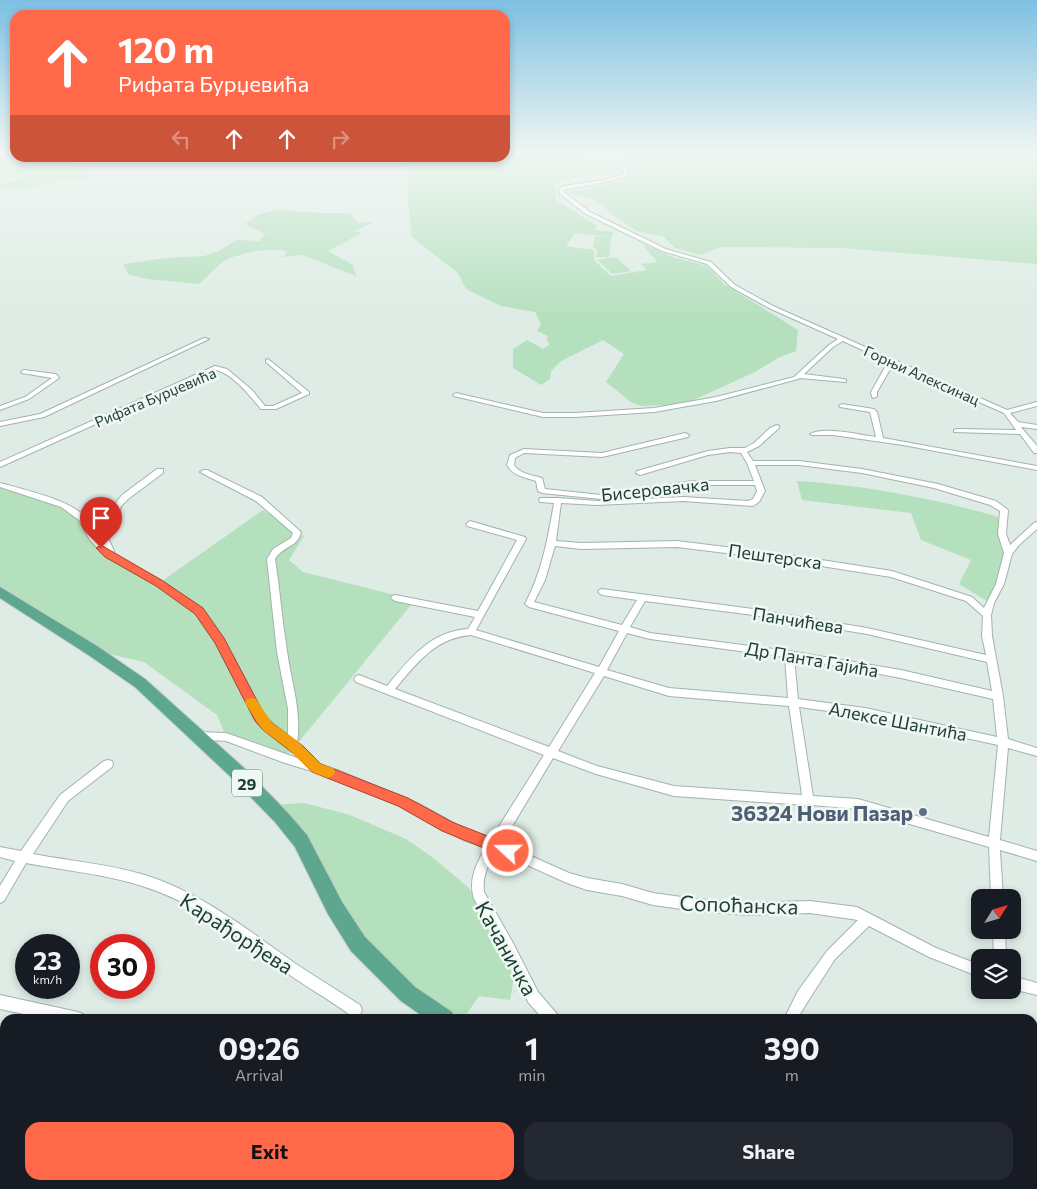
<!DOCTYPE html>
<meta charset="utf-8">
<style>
:root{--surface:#171b24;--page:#242831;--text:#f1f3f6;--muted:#9ea1a6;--accent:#ff6949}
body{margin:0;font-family:Commissioner,sans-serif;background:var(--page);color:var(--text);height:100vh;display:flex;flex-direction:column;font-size:19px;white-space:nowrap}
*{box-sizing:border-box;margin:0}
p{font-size:16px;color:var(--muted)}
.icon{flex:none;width:28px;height:28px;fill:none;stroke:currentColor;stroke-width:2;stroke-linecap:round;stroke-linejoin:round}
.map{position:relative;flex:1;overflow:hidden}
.side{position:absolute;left:0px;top:1014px;width:1038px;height:176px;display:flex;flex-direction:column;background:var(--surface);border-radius:15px 15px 0 0;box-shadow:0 2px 8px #0003}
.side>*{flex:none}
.guide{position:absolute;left:10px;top:10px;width:500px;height:152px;border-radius:15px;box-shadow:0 2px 8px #0003;background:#ff6949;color:#fff;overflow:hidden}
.needle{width:32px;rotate:53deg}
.buttons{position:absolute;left:971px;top:889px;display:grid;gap:10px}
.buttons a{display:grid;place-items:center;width:50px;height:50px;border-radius:10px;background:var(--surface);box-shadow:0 2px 8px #0003;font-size:25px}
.speed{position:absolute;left:15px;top:934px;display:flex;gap:10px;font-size:25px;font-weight:700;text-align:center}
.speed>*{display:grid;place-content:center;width:65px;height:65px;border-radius:50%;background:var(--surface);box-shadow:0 2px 8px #0003;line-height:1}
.speed small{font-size:12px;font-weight:400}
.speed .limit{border:8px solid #d22;background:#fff;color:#111}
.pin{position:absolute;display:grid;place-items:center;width:42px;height:42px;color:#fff;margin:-51px -21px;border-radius:50% 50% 50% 0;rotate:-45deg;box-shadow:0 0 5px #0007}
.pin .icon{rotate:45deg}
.me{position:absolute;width:55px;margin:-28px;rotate:291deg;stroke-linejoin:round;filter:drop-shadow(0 0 4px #0008)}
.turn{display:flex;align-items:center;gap:18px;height:105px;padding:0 25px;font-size:22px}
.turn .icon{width:65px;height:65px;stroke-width:2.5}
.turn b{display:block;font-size:35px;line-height:42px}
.lanes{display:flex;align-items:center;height:48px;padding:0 25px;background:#0003;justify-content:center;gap:25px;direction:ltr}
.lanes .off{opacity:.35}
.eta{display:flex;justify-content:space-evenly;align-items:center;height:85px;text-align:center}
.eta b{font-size:30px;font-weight:700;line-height:35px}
.cta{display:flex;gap:10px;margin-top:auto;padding:10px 25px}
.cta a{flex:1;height:58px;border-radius:15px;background:var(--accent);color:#111;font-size:20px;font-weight:700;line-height:58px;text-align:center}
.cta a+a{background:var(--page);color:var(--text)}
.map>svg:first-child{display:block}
.green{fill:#b4e0bd}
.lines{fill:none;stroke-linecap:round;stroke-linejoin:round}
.street-casing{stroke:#a1b4ac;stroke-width:2}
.primary-casing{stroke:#c0c9c6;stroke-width:2}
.street{fill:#fff;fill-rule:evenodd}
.primary{fill:#5da78f;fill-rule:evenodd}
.route{fill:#ff6949;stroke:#a6442f}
.slow{fill:#f59e0b}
.service-dot{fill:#5c6f8a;stroke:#eff8f3;stroke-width:2}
.labels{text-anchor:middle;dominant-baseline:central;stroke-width:5;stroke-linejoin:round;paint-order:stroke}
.far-street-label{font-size:15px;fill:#1e3d33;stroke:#eff8f3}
.shield{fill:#eff8f3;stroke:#5d756d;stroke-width:1}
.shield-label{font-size:16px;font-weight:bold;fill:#1e3d33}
.street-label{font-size:18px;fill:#1e3d33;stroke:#eff8f3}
.near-service-label{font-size:21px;font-weight:bold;fill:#4e5e75;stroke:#eff8f3;text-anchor:end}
.near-street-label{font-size:21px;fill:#1e3d33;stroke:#eff8f3}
</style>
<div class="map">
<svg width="1037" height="1189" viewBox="0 0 1037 1189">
<rect width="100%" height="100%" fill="#deece5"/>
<g class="green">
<path d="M505,153C529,153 606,151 619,171L615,175H590L556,183L555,200L597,225L596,230L613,232L612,237L575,233L566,246L594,250V260L611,276L646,270L641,264L657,262L642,244L673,257L707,266L724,284L798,330L796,351L780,357L755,372L685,404L641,406L631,402L606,382L624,354L603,340L561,361L551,371L550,379L541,385L513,368V349L527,340L543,349L550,344L547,341L548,336L537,331L541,324L535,312L501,306L466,289L458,273L412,237L407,192L410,170L398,158H505Z"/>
<polygon points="616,153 1037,153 1037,264 841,248 720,247 702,255 675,248 663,236 639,232 614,216 597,201 569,192 617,182 631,176 634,170"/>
<polygon points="15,155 15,158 54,158 53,160 67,159 81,167 78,173 90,173 92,177 48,183 25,190 12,187 0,189 0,185 21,178 0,176 0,156"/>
<path d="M276,210L322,213H350L358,223L374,222L355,231L362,233L328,251L353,265L356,276L303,255L283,257L287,252C273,246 240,253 226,260C217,265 208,276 199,284L147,279L128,274L123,264L167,258L204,256L219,251L236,240L260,241L265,234L245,224L257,215Z"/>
<polygon points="595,236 611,237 609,257 596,257 597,249 593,248"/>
<polygon points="616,257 631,271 612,274 598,260"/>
<path d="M797,481C866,485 936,499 1002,518L1008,553L990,603L959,584L971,560L921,540L911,513L802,500Z"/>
<polygon points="0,485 73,510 101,548 159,583 263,510 304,536 289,560 303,572 415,600 285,759 226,737 217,715 144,662 92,650 0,592"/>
<polygon points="304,803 350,815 406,839 432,857 469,888 490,926 514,977 510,1000 479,996 463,1019 445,1019 386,974 270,805"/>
</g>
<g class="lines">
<defs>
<g id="street">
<path d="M606,153C618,153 624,163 628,172L627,176L606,182L563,190L564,192L590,212L666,249L711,262L735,285L773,306L1007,410L1037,402V406L1010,413L1018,422L1037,425V429L1021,427L1037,446V453H1034L1020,434L954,432V430L956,429L1016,430L1004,413L893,364L877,392V396L874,398L872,397L871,392L888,362L843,341L833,347L804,374L844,379L846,380V382L800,378L798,379L716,401L654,412L575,417H543L454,396L453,395L456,393L543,413H575L654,408L716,397L794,377L829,345L838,339L769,308L731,287L707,264L662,251L586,214L560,194L559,189L563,186L605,180L623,174L624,172L619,163Z"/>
<polygon points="204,338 209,339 44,417 0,426 0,422 40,414"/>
<path d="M268,359L309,392V394L276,409H261C250,396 233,374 216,370L0,467V462L215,366L227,369L252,390L265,406H273L302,393L266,362V360Z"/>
<polygon points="24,370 55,374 57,375 59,378 29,399 0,410 0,406 25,397 52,378 22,373 21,372"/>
<path d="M842,404L874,409L877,412L883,438L1037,466V470L903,445L833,435H812L810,434C824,426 860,435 876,437L870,412L840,407L839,406Z"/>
<path d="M777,425L779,426V428L759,446L747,452L753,461H799L862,469L938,484L996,501L1008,510L1006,534L1010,545L1034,523L1037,522V529L1019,545L1012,554L1004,584L994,603L991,615L992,636L1003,696L1008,739L1037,748V756L1008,748L1000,840L1037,851V861L1000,850L1003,898H991L989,847L858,809L812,805L808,807L804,805L674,796L596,774L553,758L502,843L569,873L587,878L622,884L653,893L696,899L749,903L810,901L857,907L936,948L980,965V977L929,957L869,926L835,959L808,1001L797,1019H784L798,991L827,951L858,920L810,913L749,915L696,911L653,905L622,896L587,890L567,883L496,851C488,865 482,876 484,892L513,943L538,992L557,1014L558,1019H543L528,1002L505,951L474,899C468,880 476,864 486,847L463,840L411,810L331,777L285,763L226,741L194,739L193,736L194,733L198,732L226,733L300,759C286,745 269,735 256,720L216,643L196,613L156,585L106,557L90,540L79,520L61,507L0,487V483C22,489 71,500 85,517C92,525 95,535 102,543L100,531L115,504L122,495L157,469H163V473L128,499L122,505L108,531L109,540L114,551L113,554L162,581L202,609L223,639L264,714L272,723L288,735V709L277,652L267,559L273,549L291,538L293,533L256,501L200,472L204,470H207L262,497L301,532C297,548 284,545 275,559C280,590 282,621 287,651C291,682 302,711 297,743L319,764L337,770L419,804L470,832L491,839L544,755L356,682L354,679L356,676L359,675L387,686C409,659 431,631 468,629L475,617L395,601L391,598L392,596L395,595L478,611L517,540L467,526L466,524L470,521L525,537L526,539L476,630L599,667L619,631L529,607L525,604C542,572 548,538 554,503L540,502L539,500L540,498H558L597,501L683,497L748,501L753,499L757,491L755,485H692L601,499L542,493L538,491L536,481C525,477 513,476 507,465L510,455L524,449L602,453L685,433L689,435L688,437L602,457L524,453L515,458L514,465C520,474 532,475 542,478L545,489L601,495L692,481H754L747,463L741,453L730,452L708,455L640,475L636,473L637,471L708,451L730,448H745L754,443L770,428ZM755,465H799L862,473L934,488L990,505L1000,511L998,534L1004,553L996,584L984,608L972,597L892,571L783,554L677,541L581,543L556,541L561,503L597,505L683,501L753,506L759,502L765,491ZM555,546L581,549L677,547L783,560L891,577L966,601L983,616L982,636L986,655L867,628L753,609L602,589L599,590L598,592L602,595L637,600L622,625L534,602L545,580ZM645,601L753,615L867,634L987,662L992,691L901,670L789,651L650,633L630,627ZM627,633L650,639L785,657L788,698L669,688L607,670ZM471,635L595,673L549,747L395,689C417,663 435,638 471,635ZM794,658L901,678L993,699L997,737L865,708L798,699ZM604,676L669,696L789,706L802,795L674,786L597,766L558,751ZM799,707L865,716L998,745L989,837L858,799L813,796Z"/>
<path d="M108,760L112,761L113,764L112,767L68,801L33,854C70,861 108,864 145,875C202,893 248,930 296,964C317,978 339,991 360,1005L362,1010L360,1015L355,1017L350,1015C330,1000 308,988 287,973C242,941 199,904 145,887C107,874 66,871 26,863L4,901L0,903V886L15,861L0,857V847L21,851L60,795L104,761Z"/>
<polygon points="993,930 1005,930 1006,958 994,958"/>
<polygon points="1012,976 1037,983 1037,995 1012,989"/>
<polygon points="0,995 78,1012 83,1014 84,1019 47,1019 0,1009"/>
<polygon points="69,1185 85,1185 84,1189 68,1189"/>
<polygon points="301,1185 319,1185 320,1189 302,1189"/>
<polygon points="728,1185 742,1185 741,1189 727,1189"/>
<rect x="914" y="1185" width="14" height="4"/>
</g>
<g id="primary">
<polygon points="0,587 97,646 145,679 244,768 287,812 307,835 342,902 365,937 415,987 452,1012 455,1019 427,1019 401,1001 351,951 328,914 295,847 275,822 232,778 135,687 87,654 0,598"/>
<polygon points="686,1185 713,1185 715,1189 688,1189"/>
</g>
</defs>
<use href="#street" class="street-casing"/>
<use href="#primary" class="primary-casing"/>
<use href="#street" class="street"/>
<use href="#primary" class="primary"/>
</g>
<linearGradient id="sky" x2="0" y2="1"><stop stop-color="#7ec0e2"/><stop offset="0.48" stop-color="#f0f6f3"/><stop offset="1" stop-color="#f0f6f3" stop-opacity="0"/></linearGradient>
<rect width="1037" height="320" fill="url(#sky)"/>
<polygon class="route" points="101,545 163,581 203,608 224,638 264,714 272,723 303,746 321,764 408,798 452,822 513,846 515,851 513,856 508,858 442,831 398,806 312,772 294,754 263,730 255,721 215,643 195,614 156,586 105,557 96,548"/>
<polygon class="slow" points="252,698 256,699 272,723 296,740 321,764 333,768 335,772 333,776 328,778 312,772 287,748 263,730 245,703 247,699"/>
<circle class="service-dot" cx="923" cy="812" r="5"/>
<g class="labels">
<g class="far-street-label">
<text transform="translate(922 375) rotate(24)">Горњи Алексинац</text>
<text transform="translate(155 397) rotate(-23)">Рифата Бурџевића</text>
</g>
<rect class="shield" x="232" y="769.5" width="30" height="27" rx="4"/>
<g class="shield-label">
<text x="247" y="783">29</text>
</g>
<g class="street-label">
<text transform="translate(655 489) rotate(-6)">Бисеровачка</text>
<text transform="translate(775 556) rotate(8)">Пештерска</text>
<text transform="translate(798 620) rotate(9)">Панчићева</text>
<text transform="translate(812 659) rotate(10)">Др Панта Гајића</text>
<text transform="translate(898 721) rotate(11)">Алексе Шантића</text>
</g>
<g class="near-service-label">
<text x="913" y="812">36324 Нови Пазар</text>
</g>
<g class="near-street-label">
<text transform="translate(739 904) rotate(2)">Сопоћанска</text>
<text transform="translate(237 933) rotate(33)">Карађорђева</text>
<text transform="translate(507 948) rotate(61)">Качаничка</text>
</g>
</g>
</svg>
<div class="buttons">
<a><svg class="needle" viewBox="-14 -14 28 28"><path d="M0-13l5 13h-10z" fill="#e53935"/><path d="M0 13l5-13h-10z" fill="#9ea1a6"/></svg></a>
<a><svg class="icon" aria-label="layers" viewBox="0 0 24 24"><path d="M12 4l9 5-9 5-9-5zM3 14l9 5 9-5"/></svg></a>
</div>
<div class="speed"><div>23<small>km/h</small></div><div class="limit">30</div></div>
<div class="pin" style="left:101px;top:548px;background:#d93025"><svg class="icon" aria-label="arrive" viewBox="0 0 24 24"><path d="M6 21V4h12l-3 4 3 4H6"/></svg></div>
<svg class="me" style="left:508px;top:851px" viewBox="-20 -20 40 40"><circle r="17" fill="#ff6949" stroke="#fff" stroke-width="3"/><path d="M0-11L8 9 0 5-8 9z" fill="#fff"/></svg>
<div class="guide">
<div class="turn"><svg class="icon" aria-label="ahead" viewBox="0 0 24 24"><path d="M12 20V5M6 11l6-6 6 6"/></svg><div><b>120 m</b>Рифата Бурџевића</div></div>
<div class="lanes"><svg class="icon off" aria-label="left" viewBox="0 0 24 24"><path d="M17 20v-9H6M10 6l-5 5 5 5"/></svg><svg class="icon" aria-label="ahead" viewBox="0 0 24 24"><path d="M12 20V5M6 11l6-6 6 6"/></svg><svg class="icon" aria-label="ahead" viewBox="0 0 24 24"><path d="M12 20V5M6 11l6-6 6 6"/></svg><svg class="icon off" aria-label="right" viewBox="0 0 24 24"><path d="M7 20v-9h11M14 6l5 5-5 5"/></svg></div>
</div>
<section class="side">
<div class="eta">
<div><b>09:26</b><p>Arrival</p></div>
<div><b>1</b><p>min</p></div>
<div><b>390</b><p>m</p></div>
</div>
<div class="cta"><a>Exit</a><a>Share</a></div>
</section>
</div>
